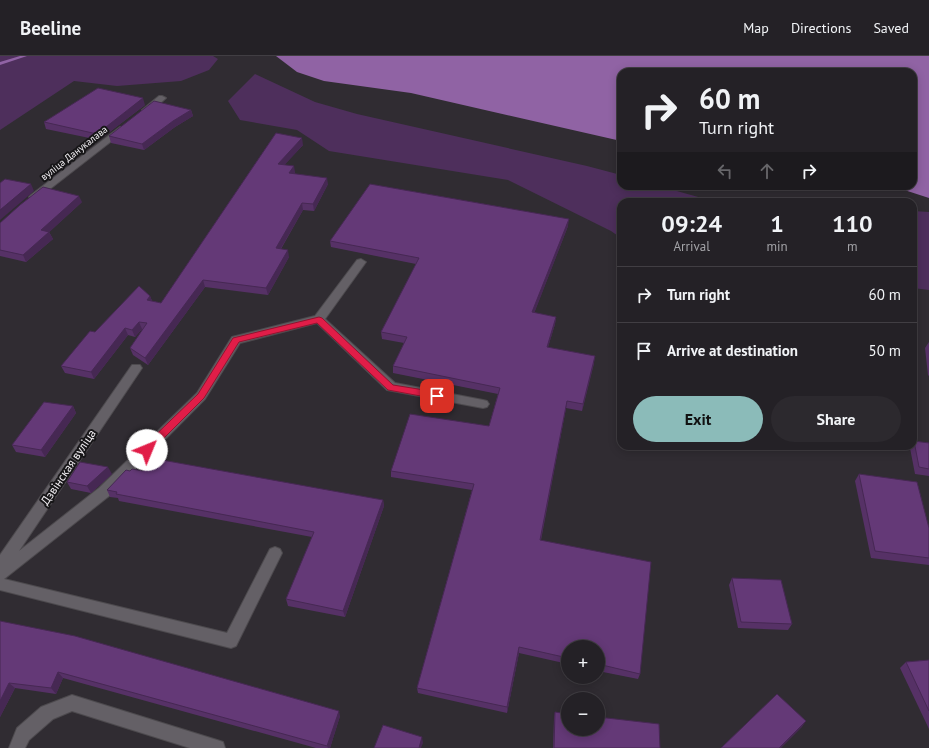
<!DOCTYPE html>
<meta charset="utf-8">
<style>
:root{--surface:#242126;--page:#2c292e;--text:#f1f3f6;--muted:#a3a3a7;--line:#413e43;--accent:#8bbbb9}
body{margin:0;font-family:"PT Sans",sans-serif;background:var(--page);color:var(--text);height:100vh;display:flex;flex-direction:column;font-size:15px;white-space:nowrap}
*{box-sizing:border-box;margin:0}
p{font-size:13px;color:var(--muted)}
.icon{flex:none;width:22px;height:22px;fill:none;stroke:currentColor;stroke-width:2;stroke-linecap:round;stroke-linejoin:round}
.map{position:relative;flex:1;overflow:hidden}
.panel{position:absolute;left:617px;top:142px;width:300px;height:252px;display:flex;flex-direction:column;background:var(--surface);border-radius:12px;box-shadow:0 2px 10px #0003,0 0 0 1px var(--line)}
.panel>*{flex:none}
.guide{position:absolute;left:617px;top:12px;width:300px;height:122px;border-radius:12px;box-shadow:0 2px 10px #0003,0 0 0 1px var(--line);background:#242126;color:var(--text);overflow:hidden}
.buttons{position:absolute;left:561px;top:584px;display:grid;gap:8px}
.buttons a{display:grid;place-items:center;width:44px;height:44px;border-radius:50%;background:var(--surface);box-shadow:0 2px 10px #0003,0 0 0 1px var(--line);font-size:20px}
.pin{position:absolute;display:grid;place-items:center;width:34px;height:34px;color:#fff;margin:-17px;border-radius:8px;box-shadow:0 2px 6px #0006}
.me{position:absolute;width:44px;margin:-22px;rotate:45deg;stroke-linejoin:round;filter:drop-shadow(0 0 3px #0008)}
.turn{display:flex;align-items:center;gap:14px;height:84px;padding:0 16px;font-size:18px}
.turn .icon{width:52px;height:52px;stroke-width:2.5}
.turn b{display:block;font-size:28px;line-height:34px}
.lanes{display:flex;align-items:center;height:38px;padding:0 16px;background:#0003;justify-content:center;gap:20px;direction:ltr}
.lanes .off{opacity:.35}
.eta{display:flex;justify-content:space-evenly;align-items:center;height:68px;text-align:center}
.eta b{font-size:24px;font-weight:800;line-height:28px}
.button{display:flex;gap:8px;margin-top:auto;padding:8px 16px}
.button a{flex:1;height:46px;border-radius:24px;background:var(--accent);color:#111;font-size:16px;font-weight:800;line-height:46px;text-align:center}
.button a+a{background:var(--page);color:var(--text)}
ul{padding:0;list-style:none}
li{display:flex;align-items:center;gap:12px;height:56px;padding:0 16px;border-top:1px solid var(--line)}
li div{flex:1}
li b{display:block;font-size:15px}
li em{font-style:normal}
header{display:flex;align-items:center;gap:24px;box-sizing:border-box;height:56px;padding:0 20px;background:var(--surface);border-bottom:1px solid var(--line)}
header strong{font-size:19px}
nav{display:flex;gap:22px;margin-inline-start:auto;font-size:14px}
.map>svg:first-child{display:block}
.green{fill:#4e2f5c}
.water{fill:#9063a4}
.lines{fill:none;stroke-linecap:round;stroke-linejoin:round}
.stream{fill:#9063a4;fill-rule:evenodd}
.minor-casing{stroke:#4d4a4e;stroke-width:2}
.minor{fill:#646066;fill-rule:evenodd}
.wall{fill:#563166}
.shaded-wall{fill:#462853}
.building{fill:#643977;stroke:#462853}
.route{fill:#e11d48;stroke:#92132f}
.labels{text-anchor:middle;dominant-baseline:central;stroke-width:4;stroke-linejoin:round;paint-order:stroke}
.far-street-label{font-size:10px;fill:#f3f0f4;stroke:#171618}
.street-label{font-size:12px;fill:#f3f0f4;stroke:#171618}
</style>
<header>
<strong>Beeline</strong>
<nav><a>Map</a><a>Directions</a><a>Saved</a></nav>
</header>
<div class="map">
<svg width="929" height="692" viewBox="0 0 929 692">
<rect width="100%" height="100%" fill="#302c32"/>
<g class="green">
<polygon points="0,0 213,0 218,3 209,14 181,25 117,30 74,25 0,74"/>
<polygon points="255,18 315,46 357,58 587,110 621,119 621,130 659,130 716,146 621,146 621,182 611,175 508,124 329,95 297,74 240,64 228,45"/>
<polygon points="913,155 929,156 929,234 913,232"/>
</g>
<polygon class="water" points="276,0 929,0 929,142 892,130 913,130 913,16 621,16 621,85 411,37 324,25 297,16"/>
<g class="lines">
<polygon class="stream" points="20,0 27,0 0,9 0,6"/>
<defs>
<g id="minor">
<polygon points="159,40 162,40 166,42 148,58 142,58 142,54"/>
<polygon points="120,71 126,71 127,73 37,143 31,143 29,141 31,139"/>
<polygon points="361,203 366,206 325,263 395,327 483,344 487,345 489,348 487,351 483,352 387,334 317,267 240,287 205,343 109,440 4,523 227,577 270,493 275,491 280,493 282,497 236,590 231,592 0,534 0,499 132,309 140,309 142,312 19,495 99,432 197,337 232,281 315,260 357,204"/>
<polygon points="72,639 217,684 223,686 225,692 190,692 72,655 53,663 29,684 25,692 9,692 17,672 41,651"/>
</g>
</defs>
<use href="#minor" class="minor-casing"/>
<use href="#minor" class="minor"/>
</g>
<g class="wall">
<polygon points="145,49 99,84 46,73 44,66"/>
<polygon points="191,54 193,60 175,71 144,94 111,87 109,80"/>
<polygon points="276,77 303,89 284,109 295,116 294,118 328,128 314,155 303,154 281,193 289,201 268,239 205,231 148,309 133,299 130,292 143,273 142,273 135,281 128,279 94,323 65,317 61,310 95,276 150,240 152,245 161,247"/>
<polygon points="82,146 49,176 53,183 26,206 0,200 0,167"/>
<polygon points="568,170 534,257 556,261 555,268 548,291 594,307 582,355 566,352 541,484 640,618 638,623 598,615 598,591 568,591 568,608 519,597 507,657 418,637 417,632 472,434 391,421 391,415 489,370 498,338 393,317 393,310 404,287 382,283 381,276 416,208 331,191 330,185"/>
<polygon points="929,286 929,320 928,319 925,292"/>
<polygon points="73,350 76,357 45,401 16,396 12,389"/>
<polygon points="914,385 929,387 929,420 915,418 910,392 911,390 913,390 913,387"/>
<polygon points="130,415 143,415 383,444 384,450 345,561 288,550 286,543 312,481 119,445 118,442 110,441 107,434"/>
<polygon points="112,418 91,437 71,433 67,426"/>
<polygon points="859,418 929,472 929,509 871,502 855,425"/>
<polygon points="732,522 792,568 788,574 738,572 729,529"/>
<polygon points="0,565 340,660 330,692 316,692 63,622 56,638 15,632 0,661"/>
<polygon points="929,604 929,673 900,612 906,606"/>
<polygon points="555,656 660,692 553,692 554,662"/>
</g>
<g class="shaded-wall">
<polygon points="143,42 145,49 99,84 97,78"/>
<polygon points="191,54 193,60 175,71 144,94 142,88 173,65"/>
<polygon points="302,82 303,89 279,115 278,108"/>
<polygon points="294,110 295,116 290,124 289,117"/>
<polygon points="327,122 328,128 314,155 313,148"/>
<polygon points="31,128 34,135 0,164 0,154"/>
<polygon points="79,140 82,146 44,181 41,174"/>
<polygon points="302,147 303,154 277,199 276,192"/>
<polygon points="569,163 568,170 532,263 532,256"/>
<polygon points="49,176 53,183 26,206 23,199"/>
<polygon points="288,194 289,201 268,239 266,232"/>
<polygon points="203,224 205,231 148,309 145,302"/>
<polygon points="150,240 153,247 147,244"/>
<polygon points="556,261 555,268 546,298 547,291"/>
<polygon points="139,266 142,273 135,281 132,274"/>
<polygon points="125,272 128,279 94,323 91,316"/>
<polygon points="595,300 594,307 582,355 583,348"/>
<polygon points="567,345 566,352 539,491 540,484"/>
<polygon points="73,350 76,357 45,401 41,394"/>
<polygon points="108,411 112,418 91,437 87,430"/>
<polygon points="383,444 384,450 345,561 343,555"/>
<polygon points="519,591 519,597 507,657 507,651"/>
<polygon points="58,616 63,622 56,638 51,632"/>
<polygon points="9,627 15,632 0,661 0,645"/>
<polygon points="339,655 340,660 330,692 328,692 327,690"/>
<polygon points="806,665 802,671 781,692 779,692"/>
<polygon points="422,681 423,687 421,692 419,692"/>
</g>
<g class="building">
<polygon points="98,32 143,42 97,78 44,66"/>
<polygon points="154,45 191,54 173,65 142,88 109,80"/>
<polygon points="276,77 302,82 278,108 294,110 289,117 327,122 313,148 302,147 276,192 288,194 266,232 203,224 145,302 130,292 147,267 139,266 132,274 125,272 91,316 61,310 90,275 95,276 139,230 150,240 147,244 161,247"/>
<polygon points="5,123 31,128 0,154 0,127"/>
<polygon points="370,128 569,163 532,256 556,261 547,291 595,300 583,348 567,345 540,484 651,506 640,618 598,608 598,591 568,591 568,602 519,591 507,651 417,632 474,428 391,415 410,358 489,370 500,332 393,310 407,281 381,276 419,202 330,185"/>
<polygon points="43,131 79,140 41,174 49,176 23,199 0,194 0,167 20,149"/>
<polygon points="44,346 73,350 41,394 12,389"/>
<polygon points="914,385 929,387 929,413 919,411"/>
<polygon points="151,402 383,444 343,555 286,543 314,476 116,438 117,436 107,434 126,414 130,415 132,413 143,415"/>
<polygon points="80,406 108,411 87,430 67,426"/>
<polygon points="859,418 917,426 929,472 929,502 875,495"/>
<polygon points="732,522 781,524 792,568 741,566"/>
<polygon points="0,565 75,580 339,655 327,690 58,616 51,632 9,627 0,645"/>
<polygon points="929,604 929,655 906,606"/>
<polygon points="777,638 806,665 779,692 721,692"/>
<polygon points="555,656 568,658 568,673 598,673 598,661 659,668 660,692 554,692"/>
<polygon points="383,669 422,681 419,692 374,692"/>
</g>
<polygon class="route" points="319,261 322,262 393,329 437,336 441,340 440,342 437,343 388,334 317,267 239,286 204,342 150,396 143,396 142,394 143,391 198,338 233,282"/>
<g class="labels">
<g class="far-street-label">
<text transform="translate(74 97) rotate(-38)">вуліца Данукалава</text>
</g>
<g class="street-label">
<text transform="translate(68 411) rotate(-56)">Дзвінская вуліца</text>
</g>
</g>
</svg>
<div class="buttons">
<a>+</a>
<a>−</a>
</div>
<div class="pin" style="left:437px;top:340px;background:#d93025"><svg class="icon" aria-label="arrive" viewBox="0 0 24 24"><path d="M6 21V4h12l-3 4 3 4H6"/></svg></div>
<svg class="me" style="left:147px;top:394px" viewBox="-20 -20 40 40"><circle r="19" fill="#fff"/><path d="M0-13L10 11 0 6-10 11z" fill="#e11d48"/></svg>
<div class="guide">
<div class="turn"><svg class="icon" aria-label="right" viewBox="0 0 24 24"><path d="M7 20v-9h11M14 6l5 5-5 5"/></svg><div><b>60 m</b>Turn right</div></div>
<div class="lanes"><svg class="icon off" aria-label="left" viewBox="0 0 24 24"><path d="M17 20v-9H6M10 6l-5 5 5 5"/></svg><svg class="icon off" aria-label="ahead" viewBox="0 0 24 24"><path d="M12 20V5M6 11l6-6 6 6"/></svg><svg class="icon" aria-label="right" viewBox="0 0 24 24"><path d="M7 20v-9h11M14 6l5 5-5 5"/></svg></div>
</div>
<section class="panel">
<div class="eta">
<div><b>09:24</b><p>Arrival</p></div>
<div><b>1</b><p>min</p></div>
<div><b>110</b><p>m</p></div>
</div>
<ul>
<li><svg class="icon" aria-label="right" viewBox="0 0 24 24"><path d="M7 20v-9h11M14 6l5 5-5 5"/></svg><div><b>Turn right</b></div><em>60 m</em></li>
<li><svg class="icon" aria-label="arrive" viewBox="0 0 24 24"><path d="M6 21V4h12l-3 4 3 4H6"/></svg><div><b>Arrive at destination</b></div><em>50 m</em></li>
</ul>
<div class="button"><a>Exit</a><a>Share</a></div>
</section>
</div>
